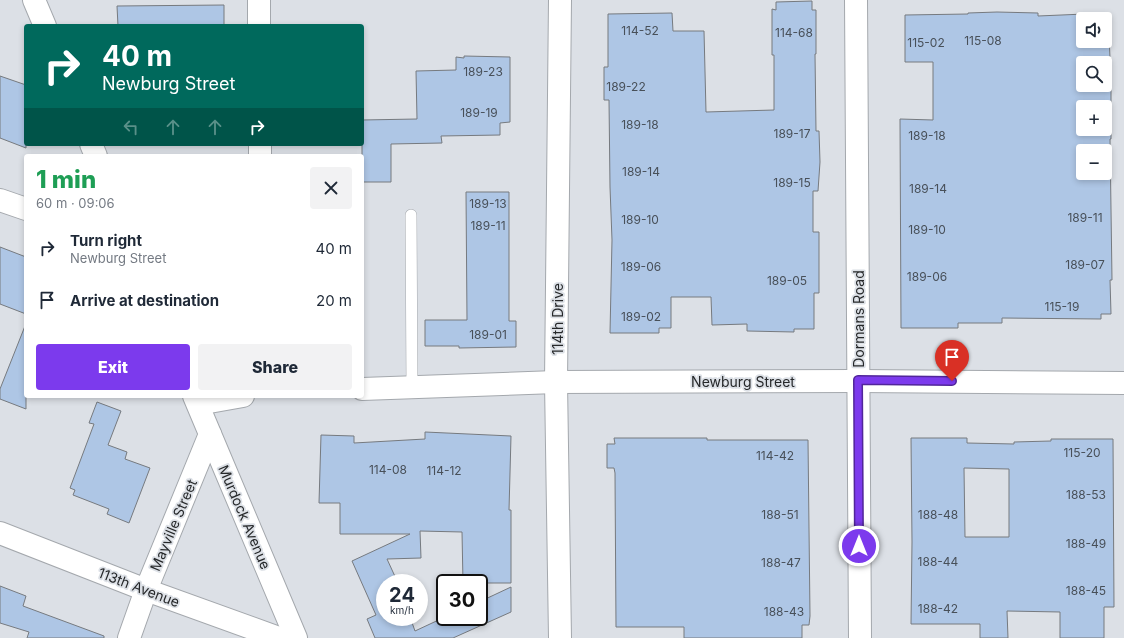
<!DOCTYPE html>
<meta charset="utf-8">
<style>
:root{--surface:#fff;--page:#f2f2f3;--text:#1f2937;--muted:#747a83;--accent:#7c3aed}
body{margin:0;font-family:Inter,sans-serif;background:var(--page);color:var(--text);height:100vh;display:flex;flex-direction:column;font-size:15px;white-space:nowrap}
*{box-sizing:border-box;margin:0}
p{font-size:13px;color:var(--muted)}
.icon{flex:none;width:22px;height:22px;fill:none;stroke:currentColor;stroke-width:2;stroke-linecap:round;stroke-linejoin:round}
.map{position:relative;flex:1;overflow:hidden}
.drawer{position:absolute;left:24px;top:154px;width:340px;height:244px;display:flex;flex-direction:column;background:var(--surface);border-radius:4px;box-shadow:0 2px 6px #0003}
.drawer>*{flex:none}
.hud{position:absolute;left:24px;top:24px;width:340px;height:122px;border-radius:4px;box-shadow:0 2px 6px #0003;background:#00695c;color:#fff;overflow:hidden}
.controls{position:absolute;left:1076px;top:12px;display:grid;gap:8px}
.controls a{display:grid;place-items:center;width:36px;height:36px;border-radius:4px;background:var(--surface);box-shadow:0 2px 6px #0003;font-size:20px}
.speed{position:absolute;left:376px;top:574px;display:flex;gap:8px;font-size:20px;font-weight:700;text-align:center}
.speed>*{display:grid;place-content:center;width:52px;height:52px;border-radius:50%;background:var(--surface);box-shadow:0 2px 6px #0003;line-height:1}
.speed small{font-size:10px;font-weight:400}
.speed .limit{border:2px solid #111;border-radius:6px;background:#fff;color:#111}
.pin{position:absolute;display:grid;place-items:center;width:34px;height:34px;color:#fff;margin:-41px -17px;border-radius:50% 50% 50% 0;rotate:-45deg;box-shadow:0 0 4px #0007}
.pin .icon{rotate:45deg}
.me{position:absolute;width:44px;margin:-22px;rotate:0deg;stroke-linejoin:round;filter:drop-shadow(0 0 3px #0008)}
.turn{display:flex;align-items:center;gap:14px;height:84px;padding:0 12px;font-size:18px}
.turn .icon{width:52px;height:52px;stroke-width:2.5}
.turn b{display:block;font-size:28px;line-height:34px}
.lanes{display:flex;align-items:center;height:38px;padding:0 12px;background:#0003;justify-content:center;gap:20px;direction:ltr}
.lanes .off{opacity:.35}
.round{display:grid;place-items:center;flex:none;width:42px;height:42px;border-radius:4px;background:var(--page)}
.headline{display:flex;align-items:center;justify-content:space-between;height:68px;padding:0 12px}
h1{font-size:24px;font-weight:800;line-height:30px;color:#1e9e55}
.action{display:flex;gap:8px;margin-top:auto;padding:8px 12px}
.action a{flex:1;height:46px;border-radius:4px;background:var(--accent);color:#fff;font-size:16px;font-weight:800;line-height:46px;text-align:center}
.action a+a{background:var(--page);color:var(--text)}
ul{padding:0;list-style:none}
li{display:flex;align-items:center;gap:12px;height:52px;padding:0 12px}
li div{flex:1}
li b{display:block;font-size:15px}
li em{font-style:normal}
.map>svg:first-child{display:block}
.building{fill:#aec6e5;stroke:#767a7f;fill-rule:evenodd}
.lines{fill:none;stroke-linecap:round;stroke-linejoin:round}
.lane-casing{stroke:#a4a8ad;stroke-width:12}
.street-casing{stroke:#a4a8ad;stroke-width:24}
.lane{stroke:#fff;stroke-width:11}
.street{stroke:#fff;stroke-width:22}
.route-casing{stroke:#51269a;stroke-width:10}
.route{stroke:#7c3aed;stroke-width:7}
.labels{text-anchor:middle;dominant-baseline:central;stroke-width:3.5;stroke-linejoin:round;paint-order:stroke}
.number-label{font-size:12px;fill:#485059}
.street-label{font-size:14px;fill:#26282a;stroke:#dce0e6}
</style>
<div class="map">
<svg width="1124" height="638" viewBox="0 0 1124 638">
<rect width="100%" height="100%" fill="#dce0e6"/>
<g class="building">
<polygon points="812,1 812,10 816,10 816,54 815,54 816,131 819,131 820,162 818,191 813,191 813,232 819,232 819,293 814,293 814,329 794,329 794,332 747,331 747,324 712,325 711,297 671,297 671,328 659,328 659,333 610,333 612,240 610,187 609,100 604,100 604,67 608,67 608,14 672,13 673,31 704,31 706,112 774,110 774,55 772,55 772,9 776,10 776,2"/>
<polygon points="224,5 224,26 118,26 117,6"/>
<path d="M997,12L1038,13V16L1108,13L1110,58H1111V139H1110L1112,280H1110L1111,314H1101V319L1002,318V323H958V328H901L900,119L933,120V62H905V15L968,14V13ZM1083,19H1105V41H1083ZM1083,63H1105V85H1083ZM1083,107H1105V129H1083ZM1083,151H1105V173H1083Z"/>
<polygon points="464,56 510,57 510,122 500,123 500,135 441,136 442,143 391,144 391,182 362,182 362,120 417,119 416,71 456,70 456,57 464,58"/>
<polygon points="0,76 26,85 26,148 0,138"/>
<polygon points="466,192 509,192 509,321 516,321 516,347 459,348 459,346 425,346 425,320 467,320"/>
<polygon points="0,247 26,257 26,314 0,304"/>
<polygon points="25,326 26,327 26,409 0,399 0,389"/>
<polygon points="97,402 121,411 108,445 127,452 125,459 150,468 129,523 107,514 109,509 73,495 75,490 70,488 94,424 89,423"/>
<polygon points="425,432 511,436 509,510 511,510 511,583 463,583 462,532 420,531 421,558 387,559 398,583 385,583 385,617 410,617 415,631 445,617 479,617 479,602 511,587 511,612 453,638 375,638 367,619 376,615 352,561 410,534 340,534 340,503 319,503 321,435 354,436 354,443 425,439"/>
<polygon points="614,438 707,438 707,440 808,440 810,616 809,625 802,625 802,638 684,638 684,627 616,627 615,473 614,468 607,468 607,444 615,444"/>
<path d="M911,438H967V443L1014,444V442L1051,441V439H1113L1114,607H1104V638H1060V612L1007,611L1008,638H980V624H911L912,542ZM964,468L1009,469V537H965Z"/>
<polygon points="0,586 26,596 23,606 104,636 104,638 27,638 29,632 0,623"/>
</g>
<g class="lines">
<defs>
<polyline id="lane" points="411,215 412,387"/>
<g id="street">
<polyline points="34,0 45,26"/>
<polyline points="259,0 259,26"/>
<polyline points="560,0 556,382 560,638"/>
<polyline points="856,0 860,638"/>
<polyline points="91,144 96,156"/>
<polyline points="260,144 260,156"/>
<polyline points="0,200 26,209"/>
<polyline points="362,389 556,382 858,381 1124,383"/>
<polyline points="194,396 296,638"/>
<polyline points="198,404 243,396"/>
<polyline points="0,533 146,590 279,638"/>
<polyline points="129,638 146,590 210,434"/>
</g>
</defs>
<use href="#lane" class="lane-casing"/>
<use href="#street" class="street-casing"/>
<use href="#lane" class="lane"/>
<use href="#street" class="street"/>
</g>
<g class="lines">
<defs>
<polyline id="route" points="859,546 858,380 952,381"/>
</defs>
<use href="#route" class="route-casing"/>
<use href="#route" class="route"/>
</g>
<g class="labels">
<g class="number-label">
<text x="640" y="30">114-52</text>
<text x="794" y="32">114-68</text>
<text x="983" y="40">115-08</text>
<text x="926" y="42">115-02</text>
<text x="483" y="71">189-23</text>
<text x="626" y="86">189-22</text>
<text x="479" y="112">189-19</text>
<text x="640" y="124">189-18</text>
<text x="792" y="133">189-17</text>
<text x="927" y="135">189-18</text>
<text x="641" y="171">189-14</text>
<text x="792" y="182">189-15</text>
<text x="928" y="188">189-14</text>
<text x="488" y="203">189-13</text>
<text x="1085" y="217">189-11</text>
<text x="640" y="219">189-10</text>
<text x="488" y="225">189-11</text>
<text x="927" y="229">189-10</text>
<text x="1085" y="264">189-07</text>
<text x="641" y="266">189-06</text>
<text x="927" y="276">189-06</text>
<text x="787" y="280">189-05</text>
<text x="1062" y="306">115-19</text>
<text x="641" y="316">189-02</text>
<text x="488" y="334">189-01</text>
<text x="1082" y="452">115-20</text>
<text x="775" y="455">114-42</text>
<text x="388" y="469">114-08</text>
<text x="444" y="470">114-12</text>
<text x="1086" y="494">188-53</text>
<text x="780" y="514">188-51</text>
<text x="938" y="514">188-48</text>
<text x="1086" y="543">188-49</text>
<text x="938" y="561">188-44</text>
<text x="781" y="562">188-47</text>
<text x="1086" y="590">188-45</text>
<text x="938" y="608">188-42</text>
<text x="784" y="611">188-43</text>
</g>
<g class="street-label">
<text transform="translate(557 319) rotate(-90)">114th Drive</text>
<text transform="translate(858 319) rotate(-90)">Dormans Road</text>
<text x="743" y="381">Newburg Street</text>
<text transform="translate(245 517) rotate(67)">Murdock Avenue</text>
<text transform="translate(173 525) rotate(-67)">Mayville Street</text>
<text transform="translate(139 587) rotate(21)">113th Avenue</text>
</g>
</g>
</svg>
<div class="controls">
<a><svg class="icon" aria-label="sound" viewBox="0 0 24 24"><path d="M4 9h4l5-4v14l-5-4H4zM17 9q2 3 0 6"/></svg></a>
<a><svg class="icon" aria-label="search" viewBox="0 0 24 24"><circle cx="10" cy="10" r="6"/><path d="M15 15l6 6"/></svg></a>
<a>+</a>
<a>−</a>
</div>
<div class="speed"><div>24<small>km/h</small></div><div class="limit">30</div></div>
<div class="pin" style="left:952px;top:381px;background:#d93025"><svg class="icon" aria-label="arrive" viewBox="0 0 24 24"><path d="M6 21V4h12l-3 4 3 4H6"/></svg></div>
<svg class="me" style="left:859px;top:546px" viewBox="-20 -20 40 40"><circle r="17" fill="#7c3aed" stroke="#fff" stroke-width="3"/><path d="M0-11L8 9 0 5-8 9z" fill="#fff"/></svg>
<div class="hud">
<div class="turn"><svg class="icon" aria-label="right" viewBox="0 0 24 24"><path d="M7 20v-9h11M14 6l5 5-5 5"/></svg><div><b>40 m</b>Newburg Street</div></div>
<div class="lanes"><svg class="icon off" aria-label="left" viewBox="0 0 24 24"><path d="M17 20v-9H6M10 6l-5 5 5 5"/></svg><svg class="icon off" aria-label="ahead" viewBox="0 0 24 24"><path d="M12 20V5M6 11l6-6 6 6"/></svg><svg class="icon off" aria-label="ahead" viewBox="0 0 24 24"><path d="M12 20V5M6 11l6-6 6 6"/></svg><svg class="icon" aria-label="right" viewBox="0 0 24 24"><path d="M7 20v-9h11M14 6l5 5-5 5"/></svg></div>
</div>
<section class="drawer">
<div class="headline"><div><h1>1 min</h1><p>60 m · 09:06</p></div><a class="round"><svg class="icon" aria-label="close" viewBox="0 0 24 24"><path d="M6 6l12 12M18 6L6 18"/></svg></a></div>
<ul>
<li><svg class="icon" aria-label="right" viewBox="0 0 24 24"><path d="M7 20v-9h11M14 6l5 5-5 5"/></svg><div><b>Turn right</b><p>Newburg Street</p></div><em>40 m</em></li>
<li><svg class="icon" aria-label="arrive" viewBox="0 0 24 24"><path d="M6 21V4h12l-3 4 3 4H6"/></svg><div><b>Arrive at destination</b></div><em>20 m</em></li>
</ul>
<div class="action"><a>Exit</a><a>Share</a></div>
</section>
</div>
